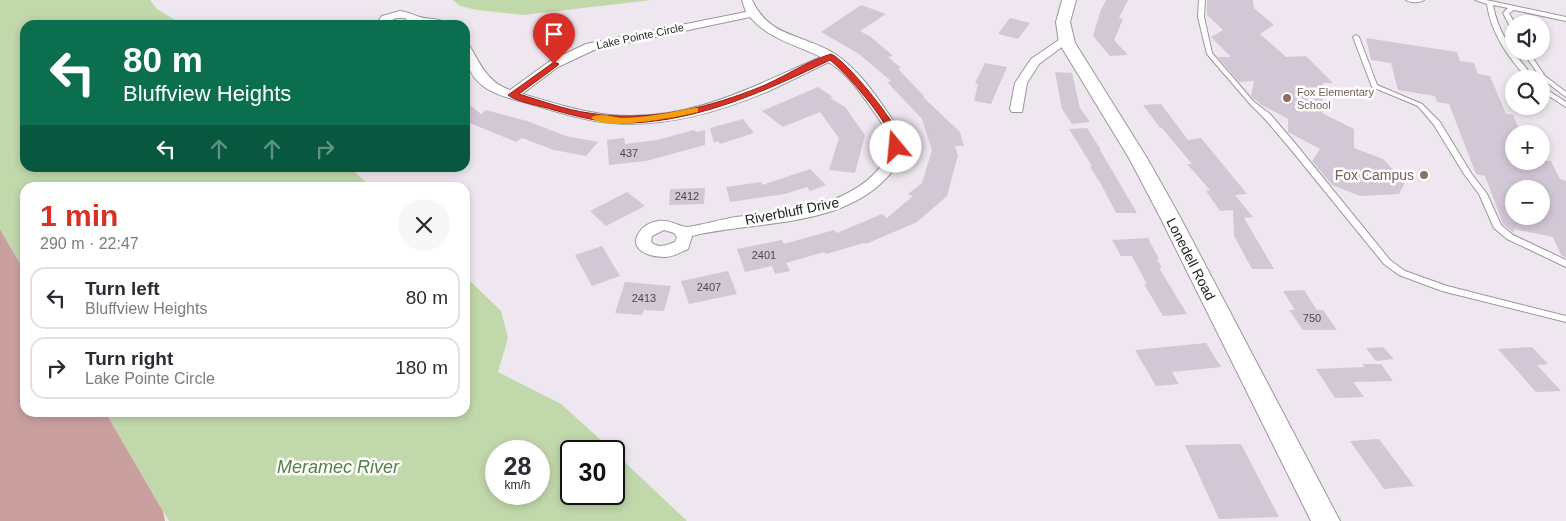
<!DOCTYPE html>
<meta charset="utf-8">
<style>
:root{--surface:#fff;--page:#f7f7f7;--text:#2b2b33;--muted:#7c7c81;--line:#e1e1e2;--accent:#d93025}
body{margin:0;font-family:Helvetica,sans-serif;background:var(--page);color:var(--text);height:100vh;display:flex;flex-direction:column;font-size:19px;white-space:nowrap}
*{box-sizing:border-box;margin:0}
p{font-size:16px;color:var(--muted)}
.icon{flex:none;width:28px;height:28px;fill:none;stroke:currentColor;stroke-width:2;stroke-linecap:round;stroke-linejoin:round}
.map{position:relative;flex:1;overflow:hidden}
.sheet{position:absolute;left:20px;top:182px;width:450px;height:235px;display:flex;flex-direction:column;background:var(--surface);border-radius:15px;box-shadow:0 2px 8px #0003}
.sheet>*{flex:none}
.top-card{position:absolute;left:20px;top:20px;width:450px;height:152px;border-radius:15px;box-shadow:0 2px 8px #0003;background:#0b6e4f;color:#fff;overflow:hidden}
.tools{position:absolute;left:1505px;top:15px;display:grid;gap:10px}
.tools a{display:grid;place-items:center;width:45px;height:45px;border-radius:50%;background:var(--surface);box-shadow:0 2px 8px #0003;font-size:25px}
.speed{position:absolute;left:485px;top:440px;display:flex;gap:10px;font-size:25px;font-weight:700;text-align:center}
.speed>*{display:grid;place-content:center;width:65px;height:65px;border-radius:50%;background:var(--surface);box-shadow:0 2px 8px #0003;line-height:1}
.speed small{font-size:12px;font-weight:400}
.speed .limit{border:2px solid #111;border-radius:8px;background:#fff;color:#111}
.pin{position:absolute;display:grid;place-items:center;width:42px;height:42px;color:#fff;margin:-51px -21px;border-radius:50% 50% 50% 0;rotate:-45deg;box-shadow:0 0 5px #0007}
.pin .icon{rotate:45deg}
.me{position:absolute;width:55px;margin:-28px;rotate:343deg;stroke-linejoin:round;filter:drop-shadow(0 0 4px #0008)}
.turn{display:flex;align-items:center;gap:18px;height:105px;padding:0 20px;font-size:22px}
.turn .icon{width:65px;height:65px;stroke-width:2.5}
.turn b{display:block;font-size:35px;line-height:42px}
.lanes{display:flex;align-items:center;height:48px;padding:0 20px;background:#0003;justify-content:center;gap:25px;direction:ltr}
.lanes .off{opacity:.35}
.round{display:grid;place-items:center;flex:none;width:52px;height:52px;border-radius:26px;background:var(--page)}
.headline{display:flex;align-items:center;justify-content:space-between;height:85px;padding:0 20px}
h1{font-size:30px;font-weight:800;line-height:38px;color:var(--accent)}
ul{padding:0;list-style:none}
li{display:flex;align-items:center;gap:15px;height:62px;margin:0 10px 8px;padding:0 10px;border:2px solid var(--line);border-radius:15px}
li div{flex:1}
li b{display:block;font-size:19px}
li em{font-style:normal}
.map>svg:first-child{display:block}
.forest{fill:#caa09f}
.water{fill:#c1d8ab;fill-rule:evenodd}
.building{fill:#d2c7d5;fill-rule:evenodd}
.lines{fill:none;stroke-linecap:round;stroke-linejoin:round}
.service-casing{stroke:#999;stroke-width:2}
.minor-casing{stroke:#999;stroke-width:2}
.tertiary-casing{stroke:#999;stroke-width:2}
.service{fill:#fff;fill-rule:evenodd}
.minor{fill:#fff;fill-rule:evenodd}
.tertiary{fill:#fff;fill-rule:evenodd}
.route{fill:#d93025;stroke:#8d1f18}
.slow{fill:#f59e0b}
.education-dot{fill:#8d6e63;stroke:#fff;stroke-width:2}
.labels{text-anchor:middle;dominant-baseline:central;stroke-width:5;stroke-linejoin:round;paint-order:stroke}
.far-street-label{font-size:11px;fill:#1f1f1f;stroke:#fff}
.far-education-label{font-size:11px;fill:#785e54;stroke:#fff;text-anchor:start}
.number-label{font-size:11px;fill:#4c494c}
.education-label{font-size:14px;fill:#785e54;stroke:#fff;text-anchor:end}
.street-label{font-size:14px;fill:#1f1f1f;stroke:#fff}
.near-water-label{font-size:18px;font-style:italic;fill:#508143;stroke:#fff}
</style>
<div class="map">
<svg width="1566" height="521" viewBox="0 0 1566 521">
<rect width="100%" height="100%" fill="#efe7ef"/>
<polygon class="forest" points="0,229 25,272 25,412 106,413 163,511 165,521 0,521"/>
<g class="water">
<polygon points="0,0 150,0 157,9 183,25 25,25 25,168 350,168 372,187 25,188 25,272 0,229"/>
<polygon points="453,0 652,0 523,15 477,10 460,6"/>
<path d="M465,276L501,311L508,338L498,372L561,404L613,451H571V494H614V452L687,521H169L106,413L465,412ZM496,451H539V494H496Z"/>
</g>
<g class="building">
<polygon points="1106,0 1128,0 1119,18 1123,19 1114,40 1128,55 1110,56 1093,36 1100,12"/>
<polygon points="1207,0 1253,0 1254,8 1274,25 1260,34 1286,57 1306,56 1333,83 1323,83 1322,113 1354,129 1354,148 1383,159 1405,182 1399,194 1360,196 1332,185 1312,161 1320,149 1288,132 1288,119 1260,104 1251,96 1254,81 1239,82 1218,57 1231,57 1211,37 1223,30 1207,15"/>
<polygon points="861,5 886,14 860,31 871,37 893,56 888,57 901,68 898,69 924,96 923,97 960,132 964,146 955,146 958,155 947,196 917,222 866,244 864,243 826,254 824,252 786,263 790,271 775,274 772,266 745,272 737,249 782,240 784,244 834,230 837,233 882,214 887,218 913,196 908,194 922,183 932,150 922,119 887,82 891,81 859,54 821,32"/>
<polygon points="1010,18 1030,23 1018,39 998,34"/>
<path d="M1366,38L1457,52L1460,61L1474,63L1478,74L1490,76L1506,114L1513,115L1521,134H1514V161H1551L1560,179L1566,181V258L1561,255L1553,237L1514,229V233L1503,224L1485,176L1476,174L1449,104L1437,102L1435,96L1398,90L1391,63L1371,60ZM1514,189H1541V216H1514Z"/>
<polygon points="985,63 1007,67 991,104 974,101 978,84 975,83"/>
<polygon points="1055,72 1072,73 1080,108 1090,122 1072,124 1062,109"/>
<polygon points="818,87 833,97 830,98 845,107 865,135 855,173 829,170 839,138 820,112 783,127 762,111"/>
<polygon points="465,101 481,114 486,110 527,121 566,136 598,142 586,156 554,150 522,138 516,142 465,121"/>
<polygon points="1161,104 1188,140 1201,138 1247,194 1235,195 1253,217 1244,218 1274,269 1252,269 1234,236 1233,210 1220,211 1206,191 1210,190 1187,164 1192,164 1162,128 1160,128 1143,105"/>
<polygon points="743,119 754,133 720,144 718,141 714,143 710,128"/>
<polygon points="1087,128 1101,150 1100,150 1137,213 1116,213 1101,184 1090,167 1092,166 1069,129"/>
<polygon points="694,130 696,132 705,130 705,145 646,161 609,165 607,140 624,138 625,144 657,140"/>
<polygon points="810,169 826,185 810,191 807,187 785,194 730,202 726,187 761,182 762,185"/>
<polygon points="705,188 704,204 669,205 670,189"/>
<polygon points="627,192 645,206 606,226 590,211"/>
<polygon points="1148,238 1159,259 1157,259 1162,268 1159,268 1187,314 1163,316 1144,284 1147,284 1132,256 1121,256 1112,240"/>
<polygon points="602,246 620,276 592,286 575,255"/>
<polygon points="728,271 737,294 689,304 681,281"/>
<polygon points="625,282 671,286 664,311 644,310 642,315 615,313"/>
<polygon points="1304,290 1317,310 1323,310 1337,330 1303,330 1289,310 1295,310 1283,291"/>
<polygon points="1206,343 1221,367 1172,372 1179,384 1156,386 1135,350"/>
<polygon points="1383,347 1394,359 1376,361 1366,348"/>
<polygon points="1532,347 1548,364 1537,365 1561,391 1536,392 1498,349"/>
<polygon points="1362,364 1381,364 1393,381 1353,382 1364,397 1335,398 1316,369 1365,367"/>
<polygon points="1379,439 1414,486 1384,489 1350,441"/>
<polygon points="1241,444 1279,517 1219,519 1185,445"/>
</g>
<g class="lines">
<defs>
<g id="service">
<polygon points="1199,0 1205,0 1204,17 1212,53 1254,102 1270,114 1294,142 1390,260 1405,271 1447,286 1566,316 1566,322 1442,291 1399,275 1384,264 1288,146 1264,118 1250,104 1207,54 1198,17"/>
<path d="M1406,0H1424C1420,3 1410,3 1406,0Z"/>
<path d="M1475,0H1486L1566,17V21L1514,10L1509,13L1515,24L1514,30L1511,28L1503,13L1508,8L1493,5C1498,35 1516,56 1535,79H1528C1508,57 1491,33 1487,4Z"/>
<polygon points="1356,35 1359,37 1377,85 1422,104 1440,122 1471,173 1487,194 1501,225 1513,235 1566,260 1566,267 1507,239 1494,228 1479,194 1464,174 1434,125 1418,106 1372,87 1353,37"/>
<polygon points="1522,51 1528,51 1545,76 1566,92 1566,97 1541,78"/>
<polygon points="1541,86 1566,102 1566,107 1541,91"/>
</g>
<g id="minor">
<path d="M742,0H752C769,38 804,34 835,54C858,69 875,94 890,116C904,136 907,155 890,174C843,229 757,220 692,236L688,249C681,252 673,257 665,257C654,257 634,253 636,239C640,228 647,223 658,221C669,219 678,226 687,227C693,227 727,218 736,217C785,210 841,210 877,171C892,155 891,137 879,119C865,99 850,76 829,62C810,71 791,81 771,90C722,111 666,128 612,123C583,121 555,111 527,103C492,94 465,86 465,44L469,45C481,65 487,82 510,90L550,61L586,44L746,12ZM750,17C769,39 796,45 821,57C753,86 688,123 610,115C580,112 551,102 522,94L558,67L594,50ZM664,230L674,233L677,237L675,242C667,245 658,249 651,242L652,236Z"/>
<path d="M400,11C408,12 413,15 420,17C430,20 440,17 448,25H402L407,19C399,16 391,19 387,25H375L382,16Z"/>
<polygon points="1066,35 1070,37 1072,39 1070,41 1039,64 1027,83 1022,112 1012,112 1010,109 1015,83 1031,59"/>
</g>
<polygon id="tertiary" points="1062,0 1076,0 1070,22 1075,43 1147,158 1179,215 1340,521 1311,521 1159,215 1129,158 1059,43 1056,22"/>
</defs>
<use href="#service" class="service-casing"/>
<use href="#minor" class="minor-casing"/>
<use href="#tertiary" class="tertiary-casing"/>
<use href="#service" class="service"/>
<use href="#minor" class="minor"/>
<use href="#tertiary" class="tertiary"/>
</g>
<path class="route" d="M831,54C846,60 896,122 900,138C901,142 900,146 899,149H892C890,145 892,142 891,138C886,118 846,73 830,60C768,90 702,120 632,123C606,124 579,117 554,110C542,106 516,102 508,95L554,62L559,64L557,66L519,94C542,101 566,110 589,113C648,123 710,108 765,85C787,75 808,61 831,54Z"/>
<path class="slow" d="M695,108H698V112C677,117 608,131 591,118C598,112 612,117 621,118C646,118 670,112 695,108Z"/>
<g class="education-dot">
<circle cx="1287" cy="98" r="5"/>
<circle cx="1424" cy="175" r="5"/>
</g>
<g class="labels">
<g class="far-street-label">
<text transform="translate(640 36) rotate(-12)">Lake Pointe Circle</text>
</g>
<g class="far-education-label">
<text x="1297" y="92">Fox Elementary<tspan x="1297" dy="13">School</tspan></text>
</g>
<g class="number-label">
<text x="629" y="153">437</text>
<text x="687" y="196">2412</text>
<text x="764" y="255">2401</text>
<text x="709" y="287">2407</text>
<text x="644" y="298">2413</text>
<text x="1312" y="318">750</text>
</g>
<g class="education-label">
<text x="1414" y="175">Fox Campus</text>
</g>
<g class="street-label">
<text transform="translate(792 211) rotate(-11)">Riverbluff Drive</text>
<text transform="translate(1191 259) rotate(63)">Lonedell Road</text>
</g>
<g class="near-water-label">
<text x="338" y="467">Meramec River</text>
</g>
</g>
</svg>
<div class="tools">
<a><svg class="icon" aria-label="sound" viewBox="0 0 24 24"><path d="M4 9h4l5-4v14l-5-4H4zM17 9q2 3 0 6"/></svg></a>
<a><svg class="icon" aria-label="search" viewBox="0 0 24 24"><circle cx="10" cy="10" r="6"/><path d="M15 15l6 6"/></svg></a>
<a>+</a>
<a>−</a>
</div>
<div class="speed"><div>28<small>km/h</small></div><div class="limit">30</div></div>
<div class="pin" style="left:554px;top:64px;background:#d93025"><svg class="icon" aria-label="arrive" viewBox="0 0 24 24"><path d="M6 21V4h12l-3 4 3 4H6"/></svg></div>
<svg class="me" style="left:896px;top:147px" viewBox="-20 -20 40 40"><circle r="19" fill="#fff"/><path d="M0-13L10 11 0 6-10 11z" fill="#d93025"/></svg>
<div class="top-card">
<div class="turn"><svg class="icon" aria-label="left" viewBox="0 0 24 24"><path d="M17 20v-9H6M10 6l-5 5 5 5"/></svg><div><b>80 m</b>Bluffview Heights</div></div>
<div class="lanes"><svg class="icon" aria-label="left" viewBox="0 0 24 24"><path d="M17 20v-9H6M10 6l-5 5 5 5"/></svg><svg class="icon off" aria-label="ahead" viewBox="0 0 24 24"><path d="M12 20V5M6 11l6-6 6 6"/></svg><svg class="icon off" aria-label="ahead" viewBox="0 0 24 24"><path d="M12 20V5M6 11l6-6 6 6"/></svg><svg class="icon off" aria-label="right" viewBox="0 0 24 24"><path d="M7 20v-9h11M14 6l5 5-5 5"/></svg></div>
</div>
<section class="sheet">
<div class="headline"><div><h1>1 min</h1><p>290 m · 22:47</p></div><a class="round"><svg class="icon" aria-label="close" viewBox="0 0 24 24"><path d="M6 6l12 12M18 6L6 18"/></svg></a></div>
<ul>
<li><svg class="icon" aria-label="left" viewBox="0 0 24 24"><path d="M17 20v-9H6M10 6l-5 5 5 5"/></svg><div><b>Turn left</b><p>Bluffview Heights</p></div><em>80 m</em></li>
<li><svg class="icon" aria-label="right" viewBox="0 0 24 24"><path d="M7 20v-9h11M14 6l5 5-5 5"/></svg><div><b>Turn right</b><p>Lake Pointe Circle</p></div><em>180 m</em></li>
</ul>
</section>
</div>
